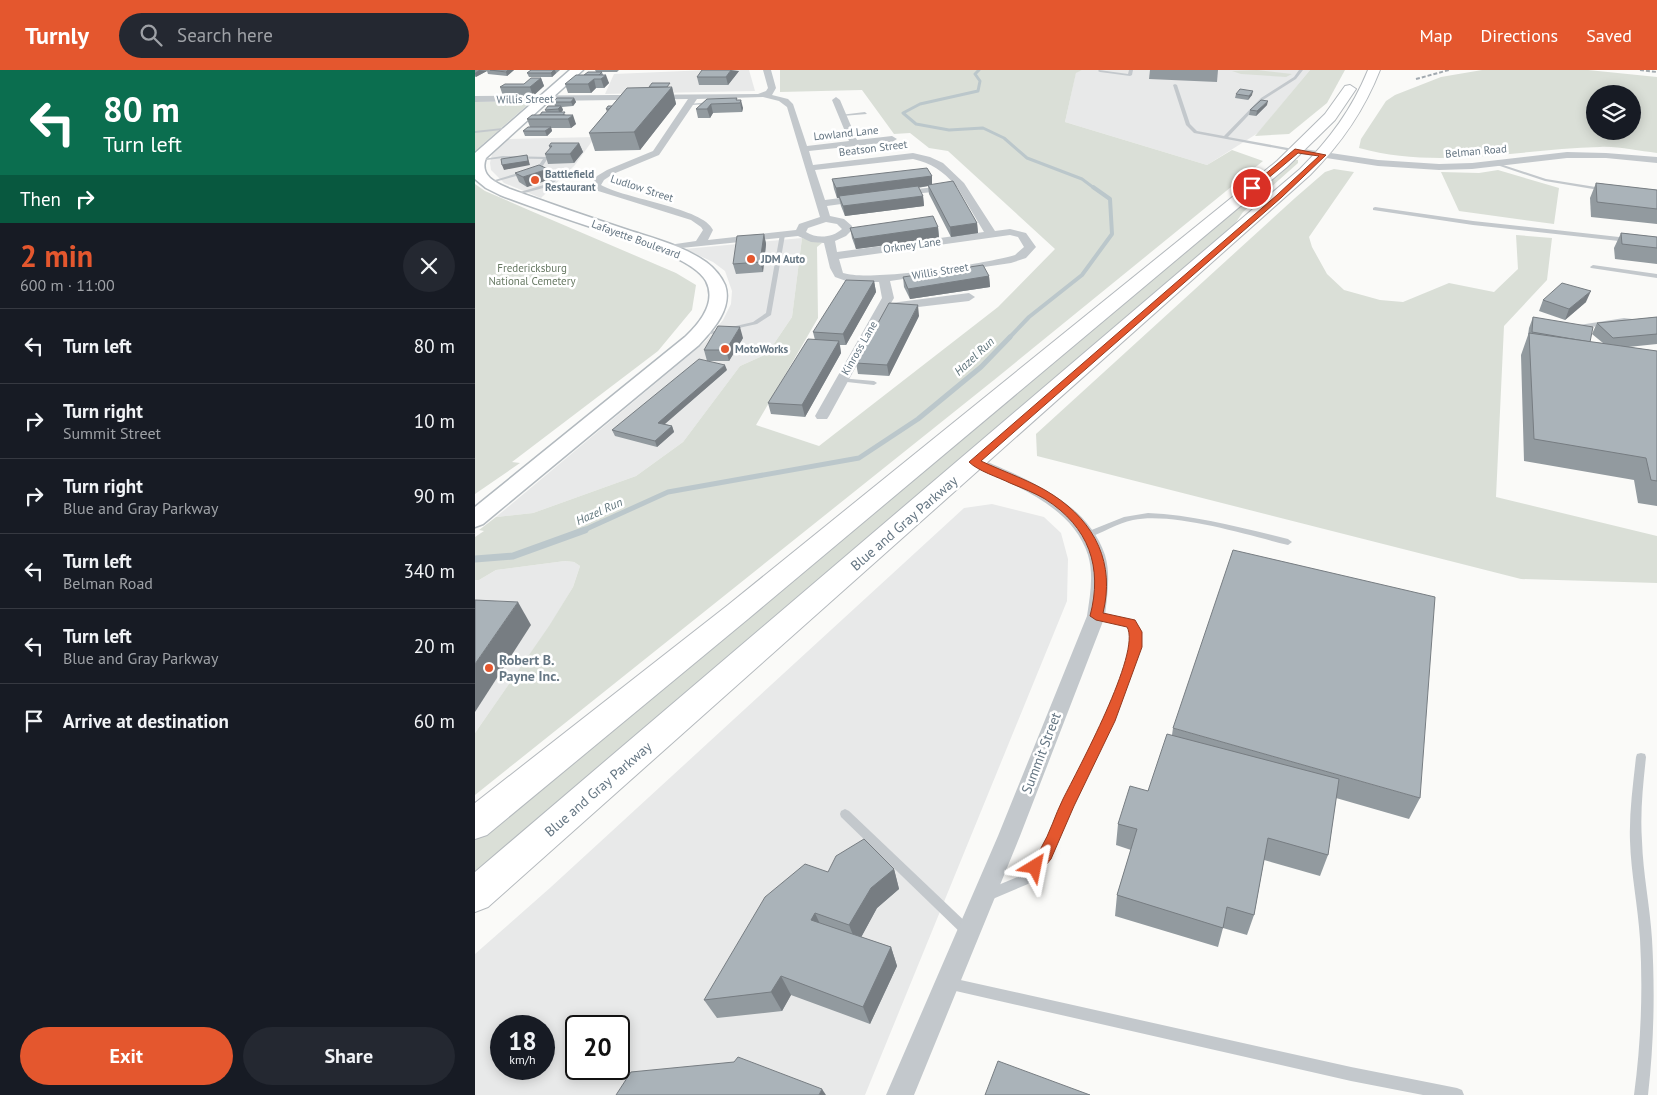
<!DOCTYPE html>
<meta charset="utf-8">
<style>
:root{--surface:#171b24;--page:#242831;--text:#f1f3f6;--muted:#9ea1a6;--line:#363941;--accent:#e4572e}
body{margin:0;font-family:"PT Sans",sans-serif;background:var(--page);color:var(--text);height:100vh;display:flex;flex-direction:column;font-size:19px;white-space:nowrap}
*{box-sizing:border-box;margin:0}
p{font-size:16px;color:var(--muted)}
.icon{flex:none;width:28px;height:28px;fill:none;stroke:currentColor;stroke-width:2;stroke-linecap:round;stroke-linejoin:round}
.map{position:relative;flex:1;overflow:hidden}
.drawer{display:flex;flex-direction:column;background:var(--surface);width:475px}
.drawer>*{flex:none}
.top-card{background:#0b6e4f;color:#fff;overflow:hidden}
.controls{position:absolute;left:1111px;top:15px;display:grid;gap:10px}
.controls a{display:grid;place-items:center;width:55px;height:55px;border-radius:50%;background:var(--surface);box-shadow:0 2px 12px #0003;font-size:25px}
.speed{position:absolute;left:15px;top:945px;display:flex;gap:10px;font-size:25px;font-weight:700;text-align:center}
.speed>*{display:grid;place-content:center;width:65px;height:65px;border-radius:50%;background:var(--surface);box-shadow:0 2px 12px #0003;line-height:1}
.speed small{font-size:12px;font-weight:400}
.speed .limit{border:2px solid #111;border-radius:8px;background:#fff;color:#111}
.pin{position:absolute;display:grid;place-items:center;width:42px;height:42px;color:#fff;margin:-21px;border:2px solid #fff;border-radius:50%;box-shadow:0 1px 5px #0007}
.me{position:absolute;width:55px;margin:-28px;rotate:35deg;stroke-linejoin:round;filter:drop-shadow(0 0 4px #0008)}
.turn{display:flex;align-items:center;gap:18px;height:105px;padding:0 20px;font-size:22px}
.turn .icon{width:65px;height:65px;stroke-width:2.5}
.turn b{display:block;font-size:35px;line-height:42px}
.then{display:flex;align-items:center;height:48px;padding:0 20px;background:#0003;gap:10px;font-size:19px}
.round{display:grid;place-items:center;flex:none;width:52px;height:52px;border-radius:26px;background:var(--page)}
.headline{display:flex;align-items:center;justify-content:space-between;height:85px;padding:0 20px}
h1{font-size:30px;font-weight:800;line-height:38px;color:var(--accent)}
.cta{display:flex;gap:10px;margin-top:auto;padding:10px 20px}
.cta a{flex:1;height:58px;border-radius:30px;background:var(--accent);color:#fff;font-size:20px;font-weight:800;line-height:58px;text-align:center}
.cta a+a{background:var(--page);color:var(--text)}
ul{padding:0;list-style:none}
li{display:flex;align-items:center;gap:15px;height:75px;padding:0 20px;border-top:1px solid var(--line)}
li div{flex:1}
li b{display:block;font-size:19px}
li em{font-style:normal}
header{display:flex;align-items:center;gap:30px;box-sizing:border-box;height:70px;padding:0 25px;background:var(--accent);color:#fff}
header strong{font-size:24px}
nav{display:flex;gap:28px;margin-inline-start:auto;font-size:18px}
.search{width:350px;height:45px;background:var(--page);display:flex;align-items:center;gap:12px;box-sizing:border-box;padding:0 18px;border-radius:28px;color:var(--muted);font-size:19px}
main{display:flex;flex:1;min-height:0}
.map>svg:first-child{display:block}
.built{fill:#e8e9e9;fill-rule:evenodd}
.green{fill:#dadfd7;fill-rule:evenodd}
.lines{fill:none;stroke-linecap:round;stroke-linejoin:round}
.stream-far3{stroke:#bbc7cb;stroke-width:3}
.stream-far2{stroke:#bbc7cb;stroke-width:4}
.stream-far1{stroke:#bbc7cb;stroke-width:5}
.stream{stroke:#bbc7cb;stroke-width:7}
.secondary-casing{stroke:#b3babf;stroke-width:3}
.highway-casing{stroke:#b4b9bd;stroke-width:2}
.lane{fill:#c3c8cc;fill-rule:evenodd}
.street{fill:#c3c8cc;fill-rule:evenodd}
.secondary{fill:#fff;fill-rule:evenodd}
.highway{fill:#fff;fill-rule:evenodd}
.rail{stroke:#a2aab0;stroke-width:2;stroke-dasharray:4 2;stroke-linecap:butt}
.wall{fill:#929a9f}
.shaded-wall{fill:#777d82}
.building{fill:#aab3b9;stroke:#777d82}
.route{fill:#e4572e;stroke:#94391e}
.poi-dot{fill:#e4572e;stroke:#fff;stroke-width:2}
.labels{text-anchor:middle;dominant-baseline:central;stroke-width:5;stroke-linejoin:round;paint-order:stroke}
.far-street-label{font-size:11px;fill:#657683;stroke:#fff}
.far-poi-label{font-size:11px;font-weight:bold;fill:#657683;stroke:#fff;text-anchor:start}
.far-park-label{font-size:11px;fill:#687a64;stroke:#fff}
.far-water-label{font-size:12px;font-style:italic;fill:#60757c;stroke:#fff}
.street-label{font-size:14px;fill:#657683;stroke:#fff}
.poi-label{font-size:14px;font-weight:bold;fill:#657683;stroke:#fff;text-anchor:start}
</style>
<header>
<strong>Turnly</strong>
<div class="search"><svg class="icon" aria-label="search" viewBox="0 0 24 24"><circle cx="10" cy="10" r="6"/><path d="M15 15l6 6"/></svg>Search here</div>
<nav><a>Map</a><a>Directions</a><a>Saved</a></nav>
</header>
<main>
<section class="drawer">
<div class="top-card">
<div class="turn"><svg class="icon" aria-label="left" viewBox="0 0 24 24"><path d="M17 20v-9H6M10 6l-5 5 5 5"/></svg><div><b>80 m</b>Turn left</div></div>
<div class="then">Then<svg class="icon" aria-label="right" viewBox="0 0 24 24"><path d="M7 20v-9h11M14 6l5 5-5 5"/></svg></div>
</div>
<div class="headline"><div><h1>2 min</h1><p>600 m · 11:00</p></div><a class="round"><svg class="icon" aria-label="close" viewBox="0 0 24 24"><path d="M6 6l12 12M18 6L6 18"/></svg></a></div>
<ul>
<li><svg class="icon" aria-label="left" viewBox="0 0 24 24"><path d="M17 20v-9H6M10 6l-5 5 5 5"/></svg><div><b>Turn left</b></div><em>80 m</em></li>
<li><svg class="icon" aria-label="right" viewBox="0 0 24 24"><path d="M7 20v-9h11M14 6l5 5-5 5"/></svg><div><b>Turn right</b><p>Summit Street</p></div><em>10 m</em></li>
<li><svg class="icon" aria-label="right" viewBox="0 0 24 24"><path d="M7 20v-9h11M14 6l5 5-5 5"/></svg><div><b>Turn right</b><p>Blue and Gray Parkway</p></div><em>90 m</em></li>
<li><svg class="icon" aria-label="left" viewBox="0 0 24 24"><path d="M17 20v-9H6M10 6l-5 5 5 5"/></svg><div><b>Turn left</b><p>Belman Road</p></div><em>340 m</em></li>
<li><svg class="icon" aria-label="left" viewBox="0 0 24 24"><path d="M17 20v-9H6M10 6l-5 5 5 5"/></svg><div><b>Turn left</b><p>Blue and Gray Parkway</p></div><em>20 m</em></li>
<li><svg class="icon" aria-label="arrive" viewBox="0 0 24 24"><path d="M6 21V4h12l-3 4 3 4H6"/></svg><div><b>Arrive at destination</b></div><em>60 m</em></li>
</ul>
<div class="cta"><a>Exit</a><a>Share</a></div>
</section>
<div class="map">
<svg width="1182" height="1025" viewBox="0 0 1182 1025">
<rect width="100%" height="100%" fill="#fafaf8"/>
<g class="built">
<polygon points="233,0 274,0 280,21 130,24 139,4"/>
<polygon points="607,0 835,0 783,63 732,95 590,52 601,2"/>
<polygon points="120,67 100,95 66,128 29,113 16,100 15,93 17,84 32,69"/>
<polygon points="327,168 317,247 292,284 265,296 208,372 161,406 58,443 21,447 231,271 248,250 256,234 257,221 250,201 238,192 210,179"/>
<path d="M517,434L569,447L586,463L593,489L592,531L390,1025H0V884L76,817L489,438ZM26,956H69V999H26ZM101,956H144V999H101Z"/>
<polygon points="90,491 99,492 105,496 98,517 74,557 0,663 0,510 4,510 21,500"/>
</g>
<g class="green">
<polygon points="305,0 607,0 601,3 590,52 732,95 757,80 788,91 519,310 0,725 0,663 74,556 98,517 105,496 99,492 90,491 21,500 4,510 0,510 0,467 9,461 4,460 21,447 58,443 161,406 208,372 265,296 292,284 317,247 327,168 347,173 342,177 343,248 281,355 344,376 523,237 580,179 473,81 454,78 435,63 419,64 387,20 305,22"/>
<polygon points="782,0 817,4 811,7 766,4 757,1"/>
<polygon points="835,0 870,0 852,33 814,64 780,66"/>
<path d="M1007,0H1113L1182,7V83C1163,81 1143,76 1125,77C1044,79 964,100 884,78L886,69L911,31L920,25L966,7ZM1120,24H1158V61H1120Z"/>
<polygon points="57,31 0,81 0,32"/>
<polygon points="821,90 823,90 823,93 768,142 757,158 0,805 0,770 815,92"/>
<polygon points="859,99 879,102 834,167 837,177 852,204 869,220 905,230 928,232 974,213 1019,222 1043,199 1041,165 1077,168 1072,210 1029,256 1021,427 1182,466 1182,513 1046,509 562,386 561,364 820,128 850,102"/>
<polygon points="1023,100 1084,118 1079,154 984,141 966,102 1004,103"/>
<polygon points="0,114 10,121 56,141 201,203 221,215 217,240 183,281 37,392 45,393 0,424"/>
</g>
<g class="lines">
<polyline class="stream-far3" points="504,0 500,4 505,11 503,21 445,34 428,43 441,54 474,60 508,58 529,68 552,88 607,109 619,118"/>
<polyline class="stream-far2" points="534,268 554,247 607,205 637,164 635,129 618,117"/>
<polyline class="stream-far1" points="107,461 193,422 384,388 443,349 506,297 535,267"/>
<polyline class="stream" points="0,489 38,486 110,460"/>
<defs>
<path id="secondary" d="M95,0H108L11,88C4,106 21,113 35,119C73,133 111,146 150,159C177,168 207,175 231,192C239,198 246,206 250,215C258,238 238,260 224,275L8,454L0,457V437L210,267C225,253 242,232 231,211C217,186 148,169 122,159C89,148 56,137 25,125L11,118L0,109V83Z"/>
<g id="highway">
<path d="M893,0H905C889,41 866,74 835,105L13,837L0,842V802L825,99C855,69 877,39 893,0Z"/>
<polygon points="875,15 881,19 860,50 812,97 273,549 12,765 0,769 0,733 253,535 802,91 850,44 870,16"/>
</g>
</defs>
<use href="#secondary" class="secondary-casing"/>
<use href="#highway" class="highway-casing"/>
<g class="lane">
<polygon points="624,0 653,4 654,0 658,0 657,5 655,6 625,2 623,1"/>
<polygon points="824,0 828,0 821,9 788,30 753,67 824,80 824,81 822,82 719,63 711,55 698,15 700,14 702,15 715,54 722,61 749,66 786,28 819,7"/>
<polygon points="237,32 238,34 215,35 213,34"/>
<polygon points="390,42 392,44 367,46 365,45"/>
<polygon points="37,57 35,59 0,63 0,61"/>
<polygon points="28,86 73,87 73,88 67,97 81,102 84,107 76,116 38,126 38,124 72,114 79,107 77,104 62,98 68,89 28,88 3,91 1,90"/>
<polygon points="1019,92 1071,109 1133,119 1130,121 1070,111 1019,94"/>
<polygon points="50,101 52,101 52,103 12,114 10,113"/>
<polygon points="900,137 998,151 1153,168 1156,170 1153,172 998,155 898,140 898,138"/>
<polygon points="305,164 310,165 296,245 282,254 222,267 222,265 278,252 291,243"/>
<polygon points="1118,195 1182,204 1182,208 1116,198 1115,197"/>
<polygon points="1149,248 1182,252 1182,256 1149,252 1098,260 1095,258 1098,256"/>
<polygon points="365,308 399,311 402,313 399,315 363,311 363,309"/>
<path d="M673,443C721,445 767,458 813,469L817,472L813,475C772,465 699,442 658,450C642,453 628,463 612,468L608,465L609,463L649,447Z"/>
<polygon points="621,543 659,551 666,562 666,577 639,651 597,736 575,788 553,814 513,831 509,829 507,825 509,821 545,806 567,781 588,732 629,651 656,577 656,562 653,556 618,548 616,546 618,544"/>
<path d="M1166,683L1170,684L1171,687C1168,715 1165,743 1167,771C1168,804 1175,836 1177,869C1180,921 1179,973 1173,1025H1159C1166,973 1168,921 1165,869C1163,836 1156,804 1155,771C1154,743 1158,715 1161,687L1162,684Z"/>
<polygon points="370,739 374,741 497,858 499,862 497,866 493,868 489,866 366,747 365,744 366,741"/>
<polygon points="472,907 876,997 982,1018 987,1020 989,1025 948,1025 876,1011 472,919 468,917 466,913 468,909"/>
</g>
<g class="street">
<path d="M288,0H296L301,18L297,25L313,29L318,34L332,76L374,71L357,30L361,27L365,30L382,70L417,66L422,69L417,72L334,81L338,95L438,83L455,87L468,93L489,113L520,161L535,159L551,163L561,177L551,188L536,193L415,211L419,228L416,233L494,223L500,227L494,231L418,240L413,238L354,346L352,349H342L340,346L407,228L404,212H374L360,207L355,198L349,173L336,172L323,166L187,180L185,178L187,176L221,171L228,160L226,157L216,150L120,120L116,115L122,106L132,100L178,81L213,29L0,32V26L283,24L291,21L293,18ZM288,27L304,31L312,37L345,147L324,154L321,160L233,170L238,160C229,138 150,129 126,115L129,110L138,104L184,85L222,29ZM438,89C456,93 468,101 480,115L423,121L418,124L419,126L477,120L482,117L509,162L362,182L360,171L371,166L377,160V156L369,149L355,146L352,136L388,131L393,128L388,125L350,130L340,100ZM351,152L362,154L367,159C357,168 342,169 331,162L333,158ZM535,165L543,167L549,177L540,185C510,194 395,212 368,203L364,189Z"/>
<polygon points="822,78 903,90 964,94 997,93 1092,82 1131,83 1182,87 1182,93 1131,88 1092,88 997,99 964,100 903,96 819,83 819,79"/>
<path d="M499,387C512,391 526,398 538,403C576,421 616,443 630,485C636,505 632,526 630,546L545,766L439,1025H411L523,766L612,546C615,526 619,505 613,485C597,435 537,414 494,395L491,392L494,389Z"/>
</g>
<use href="#secondary" class="secondary"/>
<use href="#highway" class="highway"/>
<g class="rail">
<polyline points="1165,0 1182,2"/>
<polyline points="941,9 974,0"/>
</g>
</g>
<g class="wall">
<polygon points="0,0 39,0 32,6 13,4 12,1 0,7"/>
<polygon points="56,0 85,0 77,7 54,7 52,3"/>
<polygon points="120,0 144,0 142,2 127,2 128,5 134,13 129,18 121,18 116,23 93,23 90,14 109,5 121,2"/>
<polygon points="675,0 743,0 742,12 674,9"/>
<polygon points="264,1 253,15 224,15 222,7"/>
<polygon points="66,8 69,16 58,26 28,26 25,17 49,14"/>
<polygon points="196,17 197,17 201,34 165,80 120,81 114,63 132,42 131,39 137,36"/>
<polygon points="761,24 777,25 773,30 760,28"/>
<polygon points="99,28 101,32 98,36 87,37 88,40 86,42 91,45 101,54 96,58 76,58 77,61 72,66 50,66 48,61 55,57 52,49 71,42 70,40 80,36 78,32"/>
<polygon points="232,29 263,30 268,38 267,42 238,43 235,48 223,48 221,39"/>
<polygon points="792,35 781,46 774,45 775,40"/>
<polygon points="104,73 108,82 99,93 73,94 70,84 75,79 74,76"/>
<polygon points="40,103 76,109 52,117 44,112"/>
<polygon points="457,106 457,114 502,153 503,163 476,167 454,124 453,116 443,118 448,126 449,136 370,146 366,136 364,128 362,128 359,119 357,109"/>
<polygon points="1121,113 1182,120 1182,154 1116,147 1115,128"/>
<polygon points="463,157 464,168 381,179 377,168 375,158"/>
<polygon points="1146,163 1182,167 1182,194 1140,189 1139,178"/>
<polygon points="289,164 291,174 288,202 261,204 258,194"/>
<polygon points="514,206 515,217 435,229 429,217 428,207"/>
<polygon points="399,211 401,222 371,275 365,275 366,283 330,347 296,344 293,333 340,270 338,262"/>
<polygon points="1068,230 1111,232 1090,250 1064,241"/>
<polygon points="444,246 414,306 383,304 381,293"/>
<polygon points="1058,247 1115,272 1128,273 1117,264 1122,253 1182,247 1182,274 1153,277 1182,281 1182,436 1163,433 1159,410 1049,391 1046,285 1053,265 1054,258"/>
<polygon points="268,268 254,291 232,291 229,280"/>
<polygon points="252,300 190,354 197,356 199,362 182,377 140,366 137,360"/>
<polygon points="698,658 945,728 934,749 861,728 853,785 845,806 789,790 779,845 772,865 748,858 743,877 640,846 642,825 656,780 641,775 643,754 673,721 697,665"/>
<polygon points="419,799 424,819 402,838 386,867 416,877 422,896 395,954 316,925 307,941 242,948 229,930 353,802"/>
</g>
<g class="shaded-wall">
<polygon points="4,0 12,1 1,7 0,3"/>
<polygon points="33,0 39,0 32,6 31,2"/>
<polygon points="79,0 80,0 81,3 77,7 76,3"/>
<polygon points="256,0 264,1 253,15 251,7"/>
<polygon points="131,5 134,13 129,18 126,9"/>
<polygon points="66,8 69,16 58,26 55,17"/>
<polygon points="119,9 121,18 116,23 113,14"/>
<polygon points="197,17 201,34 165,80 159,62"/>
<polygon points="778,21 777,25 773,30 774,26"/>
<polygon points="99,28 101,32 98,36 96,32"/>
<polygon points="266,30 268,38 267,42 265,33"/>
<polygon points="793,31 792,35 781,46 782,41"/>
<polygon points="236,34 238,43 235,48 232,39"/>
<polygon points="86,36 88,40 85,44 83,39"/>
<polygon points="98,45 101,54 96,58 93,49"/>
<polygon points="76,57 77,61 72,66 70,61"/>
<polygon points="104,73 108,82 99,93 95,84"/>
<polygon points="52,85 55,95 29,100 27,95"/>
<polygon points="73,99 76,109 52,117 48,107"/>
<polygon points="457,106 457,116 453,115 453,116 362,128 361,118"/>
<polygon points="448,126 449,136 370,146 368,136"/>
<polygon points="502,153 503,163 476,167 475,157"/>
<polygon points="463,157 464,168 381,179 379,169"/>
<polygon points="289,164 291,174 288,202 285,192"/>
<polygon points="514,206 515,217 435,229 433,219"/>
<polygon points="399,211 401,222 371,275 368,264"/>
<polygon points="1116,221 1111,232 1090,250 1094,239"/>
<polygon points="443,235 444,246 414,306 412,295"/>
<polygon points="265,257 268,268 254,291 251,280"/>
<polygon points="364,271 366,283 330,347 327,335"/>
<polygon points="250,295 252,300 185,358 183,353"/>
<polygon points="197,356 199,362 182,377 180,371"/>
<polygon points="43,532 56,555 0,642 0,594"/>
<polygon points="419,799 424,819 402,838 382,875 374,855 396,818"/>
<polygon points="340,843 349,863 336,850"/>
<polygon points="416,877 422,896 395,954 388,937"/>
<polygon points="306,906 316,925 307,941 296,922"/>
<polygon points="347,1019 351,1025 344,1025"/>
</g>
<g class="building">
<polygon points="15,0 33,0 31,2"/>
<polygon points="56,0 79,0 76,3 52,3"/>
<polygon points="227,0 256,0 251,7 222,7"/>
<polygon points="113,2 127,2 124,5 109,5"/>
<polygon points="101,5 131,5 126,9 119,9 113,14 90,14"/>
<polygon points="56,8 66,8 55,17 25,17 30,14 49,14"/>
<polygon points="177,13 195,13 192,17 174,17"/>
<polygon points="197,17 159,62 114,63 152,18"/>
<polygon points="765,19 778,21 774,26 761,24"/>
<polygon points="82,28 99,28 96,32 78,32"/>
<polygon points="262,28 261,30 266,30 265,33 236,34 232,39 221,39 232,29"/>
<polygon points="786,30 793,31 782,41 775,40"/>
<polygon points="73,36 86,36 83,39 70,40"/>
<polygon points="133,36 137,36 134,39 131,39"/>
<polygon points="67,42 90,42 88,45 65,45"/>
<polygon points="57,45 98,45 93,49 52,49"/>
<polygon points="53,57 76,57 70,61 48,61"/>
<polygon points="76,73 104,73 95,84 70,84 77,76 74,76"/>
<polygon points="52,85 53,91 27,95 26,89"/>
<polygon points="64,95 73,99 48,107 40,103"/>
<polygon points="452,98 457,106 361,118 357,109"/>
<polygon points="478,111 502,153 475,157 453,115"/>
<polygon points="1121,113 1182,120 1182,139 1122,132"/>
<polygon points="443,116 448,126 368,136 364,126"/>
<polygon points="458,146 463,157 379,169 375,158"/>
<polygon points="1146,163 1182,167 1182,178 1147,174"/>
<polygon points="289,164 285,192 258,194 262,166"/>
<polygon points="508,195 514,206 433,219 428,207"/>
<polygon points="371,210 399,211 368,264 338,262"/>
<polygon points="1087,213 1116,221 1094,239 1068,230"/>
<polygon points="414,233 443,235 412,295 381,293"/>
<polygon points="1058,247 1118,257 1115,272 1057,262"/>
<polygon points="1182,247 1182,264 1138,268 1122,253"/>
<polygon points="243,256 265,257 251,280 229,280"/>
<polygon points="1054,263 1182,281 1182,411 1176,410 1171,388 1059,369"/>
<polygon points="333,269 364,271 327,335 293,333"/>
<polygon points="224,289 250,295 183,353 197,356 180,371 137,360"/>
<polygon points="758,480 960,527 945,728 698,658"/>
<polygon points="0,530 43,532 0,594"/>
<polygon points="692,664 864,709 853,785 793,768 779,845 752,837 748,858 642,825 662,759 643,754 655,716 673,721"/>
<polygon points="389,769 419,799 396,818 374,855 340,843 336,850 416,877 388,937 306,906 296,922 229,930 290,827 330,794 353,802 361,786"/>
<polygon points="263,987 347,1019 344,1025 141,1025 156,1002 259,992"/>
<polygon points="523,991 615,1025 510,1025"/>
</g>
<path class="route" d="M820,79L851,85L807,127L506,391C529,402 557,411 578,425C621,453 640,494 628,543L660,550L667,562V577L640,651L599,736L576,789L565,802L560,804L554,802L552,797C556,790 562,785 566,778C575,763 580,745 588,729C602,701 667,582 652,557L621,550L615,546C628,497 614,457 570,429C560,423 547,418 535,413C523,407 503,401 494,392L802,125L844,86L823,83L779,120H775V117Z"/>
<g class="poi-dot">
<circle cx="60" cy="110" r="5"/>
<circle cx="276" cy="189" r="5"/>
<circle cx="250" cy="279" r="5"/>
<circle cx="14" cy="598" r="5"/>
</g>
<g class="labels">
<g class="far-street-label">
<text transform="translate(50 29) rotate(-1)">Willis Street</text>
<text transform="translate(371 63) rotate(-6)">Lowland Lane</text>
<text transform="translate(398 78) rotate(-7)">Beatson Street</text>
<text transform="translate(1001 81) rotate(-5)">Belman Road</text>
<text transform="translate(167 118) rotate(18)">Ludlow Street</text>
<text transform="translate(161 169) rotate(20)">Lafayette Boulevard</text>
<text transform="translate(437 175) rotate(-8)">Orkney Lane</text>
<text transform="translate(465 201) rotate(-9)">Willis Street</text>
<text transform="translate(384 278) rotate(-60)">Kinross Lane</text>
</g>
<g class="far-poi-label">
<text x="70" y="104">Battlefield<tspan x="70" dy="13">Restaurant</tspan></text>
<text x="286" y="189">JDM Auto</text>
<text x="260" y="279">MotoWorks</text>
</g>
<g class="far-park-label">
<text x="57" y="198">Fredericksburg<tspan x="57" dy="13">National Cemetery</tspan></text>
</g>
<g class="far-water-label">
<text transform="translate(499 286) rotate(-43)">Hazel Run</text>
<text transform="translate(124 441) rotate(-24)">Hazel Run</text>
</g>
<g class="street-label">
<text transform="translate(429 453) rotate(-41)">Blue and Gray Parkway</text>
<text transform="translate(566 683) rotate(-69)">Summit Street</text>
<text transform="translate(123 719) rotate(-41)">Blue and Gray Parkway</text>
</g>
<g class="poi-label">
<text x="24" y="590">Robert B.<tspan x="24" dy="16">Payne Inc.</tspan></text>
</g>
</g>
</svg>
<div class="controls">
<a><svg class="icon" aria-label="layers" viewBox="0 0 24 24"><path d="M12 4l9 5-9 5-9-5zM3 14l9 5 9-5"/></svg></a>
</div>
<div class="speed"><div>18<small>km/h</small></div><div class="limit">20</div></div>
<div class="pin" style="left:777px;top:118px;background:#d93025"><svg class="icon" aria-label="arrive" viewBox="0 0 24 24"><path d="M6 21V4h12l-3 4 3 4H6"/></svg></div>
<svg class="me" style="left:560px;top:797px" viewBox="-20 -20 40 40"><path d="M0-17L14 15 0 8-14 15z" fill="#e4572e" stroke="#fff" stroke-width="4"/></svg>
</div>
</main>
